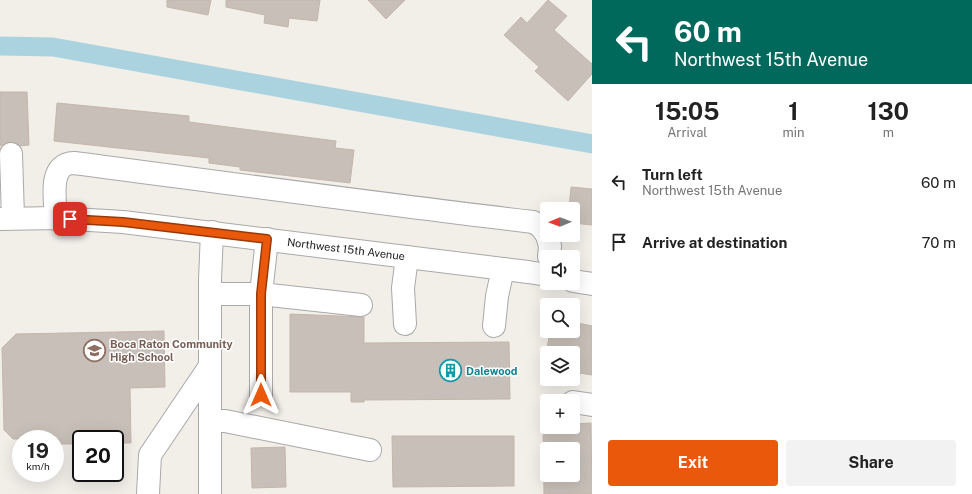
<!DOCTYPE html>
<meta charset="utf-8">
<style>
:root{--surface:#fff;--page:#f2f2f2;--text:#222;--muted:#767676;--accent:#ea580c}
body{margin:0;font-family:"Public Sans",sans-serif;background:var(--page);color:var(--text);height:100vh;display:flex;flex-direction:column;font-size:15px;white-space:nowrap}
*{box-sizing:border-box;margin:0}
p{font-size:13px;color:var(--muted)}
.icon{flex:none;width:22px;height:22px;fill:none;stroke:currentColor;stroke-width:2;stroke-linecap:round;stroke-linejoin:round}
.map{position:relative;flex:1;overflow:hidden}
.sheet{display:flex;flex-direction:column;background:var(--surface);width:380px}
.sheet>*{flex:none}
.hud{background:#00695c;color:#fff;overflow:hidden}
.needle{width:26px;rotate:269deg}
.fabs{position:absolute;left:540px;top:202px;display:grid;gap:8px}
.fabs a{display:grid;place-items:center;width:40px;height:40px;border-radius:4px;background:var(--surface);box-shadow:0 4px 16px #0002;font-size:20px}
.speed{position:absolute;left:12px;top:430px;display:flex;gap:8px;font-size:20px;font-weight:700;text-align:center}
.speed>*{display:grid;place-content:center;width:52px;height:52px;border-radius:50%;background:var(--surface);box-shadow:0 4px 16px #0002;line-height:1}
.speed small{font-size:10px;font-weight:400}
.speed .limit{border:2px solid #111;border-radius:6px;background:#fff;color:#111}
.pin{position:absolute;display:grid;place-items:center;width:34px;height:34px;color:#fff;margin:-17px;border-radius:8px;box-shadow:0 2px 6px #0006}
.me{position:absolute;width:44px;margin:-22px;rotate:0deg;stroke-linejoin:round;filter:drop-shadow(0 0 3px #0008)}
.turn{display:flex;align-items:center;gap:14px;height:84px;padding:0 16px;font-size:18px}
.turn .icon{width:52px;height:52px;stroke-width:2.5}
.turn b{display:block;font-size:28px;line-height:34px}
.eta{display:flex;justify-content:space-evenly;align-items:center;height:68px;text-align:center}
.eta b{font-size:24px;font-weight:700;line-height:28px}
.button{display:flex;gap:8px;margin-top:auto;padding:8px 16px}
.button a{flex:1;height:46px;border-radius:4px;background:var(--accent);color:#fff;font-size:16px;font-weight:700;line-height:46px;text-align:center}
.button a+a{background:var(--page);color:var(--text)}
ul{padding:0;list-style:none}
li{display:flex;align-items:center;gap:12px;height:60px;padding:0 16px}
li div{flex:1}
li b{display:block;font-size:15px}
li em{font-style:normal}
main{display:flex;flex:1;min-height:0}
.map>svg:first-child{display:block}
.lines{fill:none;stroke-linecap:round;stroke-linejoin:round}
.canal{stroke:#aad3df;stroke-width:19}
.building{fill:#c7bfb8;stroke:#c4b6ab;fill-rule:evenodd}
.minor-casing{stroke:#a9a9a9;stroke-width:24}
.minor{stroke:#fff;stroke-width:22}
.route-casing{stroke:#983908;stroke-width:10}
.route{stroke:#ea580c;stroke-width:7}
.labels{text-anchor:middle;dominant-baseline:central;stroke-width:3;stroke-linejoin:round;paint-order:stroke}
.street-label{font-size:11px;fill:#222;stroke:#fff}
.education-label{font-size:11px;font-weight:bold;fill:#785e54;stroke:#fff;text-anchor:start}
.culture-label{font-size:11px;font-weight:bold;fill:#0d838f;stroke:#fff;text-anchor:start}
</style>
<main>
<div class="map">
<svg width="592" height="494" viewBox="0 0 592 494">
<rect width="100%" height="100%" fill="#f2efe9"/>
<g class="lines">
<polyline class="canal" points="0,46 53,47 592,144"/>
</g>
<g class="building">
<polygon points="167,0 211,0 208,15 167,7"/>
<polygon points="226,0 320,0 317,21 289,18 288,27 264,23 265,15 226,7"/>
<polygon points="368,0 405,0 386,19"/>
<polygon points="548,0 567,16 554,30 592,64 592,74 568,101 535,71 539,67 504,35 521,17 527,23"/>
<polygon points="0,92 27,92 29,145 20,146 10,142 0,146"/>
<polygon points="57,103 189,116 189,122 336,141 335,148 354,150 350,183 240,170 240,167 209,163 209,158 54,141"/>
<polygon points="571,187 592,189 592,225 573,223 573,209 569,209"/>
<polygon points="290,314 364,317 364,343 509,342 510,399 364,400 364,402 351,402 351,392 290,392"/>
<polygon points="573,322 592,326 592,375 573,372 573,353 547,353 547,367 544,367 550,331 573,331"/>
<polygon points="164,331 165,387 130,388 131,443 115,443 115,439 81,439 81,444 55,444 55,439 13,439 4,430 2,348 16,334"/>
<path d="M591,423L592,494H544L543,424H547V427H573V424ZM547,449H573V475H547Z"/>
<polygon points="392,436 514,436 514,486 393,487"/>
<polygon points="285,447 286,487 252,488 251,448"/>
</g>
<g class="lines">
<defs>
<g id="minor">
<polyline points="11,154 13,218"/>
<path d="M56,218C55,199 48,163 74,163C227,183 380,204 533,222L540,226L547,235"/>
<polyline points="0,219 56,218 123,222 528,272 547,275"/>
<polyline points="547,235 550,246 549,257"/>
<polyline points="267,239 261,294 361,305"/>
<polyline points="573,281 592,284"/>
<polyline points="210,294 261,294 261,395"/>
<polyline points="405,324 403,288 407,257"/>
<polyline points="494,326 497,296 503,269"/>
<polyline points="573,402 592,405"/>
<polyline points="210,421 225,421 370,450"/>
<polyline points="148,494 150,455 210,366"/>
<polyline points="210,494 210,280 212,232"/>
</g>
</defs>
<use href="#minor" class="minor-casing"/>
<use href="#minor" class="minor"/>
</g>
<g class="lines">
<defs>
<polyline id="route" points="70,219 123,222 267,239 261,294 261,395"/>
</defs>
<use href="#route" class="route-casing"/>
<use href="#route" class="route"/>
</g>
<defs>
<symbol id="school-ring" viewBox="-11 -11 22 22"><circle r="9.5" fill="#fff" stroke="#8d6e63" stroke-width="1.5"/><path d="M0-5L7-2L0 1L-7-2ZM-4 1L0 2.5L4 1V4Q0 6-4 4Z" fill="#8d6e63"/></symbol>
<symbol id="building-ring" viewBox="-11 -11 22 22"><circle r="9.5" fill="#fff" stroke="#0f9aa8" stroke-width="1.5"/><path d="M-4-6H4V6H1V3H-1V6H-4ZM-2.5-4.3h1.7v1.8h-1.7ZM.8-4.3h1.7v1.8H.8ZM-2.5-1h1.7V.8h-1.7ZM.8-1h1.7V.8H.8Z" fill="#0f9aa8"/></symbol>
</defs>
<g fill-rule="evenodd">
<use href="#school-ring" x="82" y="338" width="25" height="25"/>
<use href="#building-ring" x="438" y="358" width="25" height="25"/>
</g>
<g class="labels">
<g class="street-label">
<text transform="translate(346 249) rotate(7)">Northwest 15th Avenue</text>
</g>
<g class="education-label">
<text x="110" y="344">Boca Raton Community<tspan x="110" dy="13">High School</tspan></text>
</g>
<g class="culture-label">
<text x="466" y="371">Dalewood</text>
</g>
</g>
</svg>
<div class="fabs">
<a><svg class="needle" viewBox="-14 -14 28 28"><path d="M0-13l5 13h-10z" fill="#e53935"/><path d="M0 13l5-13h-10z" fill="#767676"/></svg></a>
<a><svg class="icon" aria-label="sound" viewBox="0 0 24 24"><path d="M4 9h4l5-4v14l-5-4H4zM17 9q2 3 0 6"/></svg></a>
<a><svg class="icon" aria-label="search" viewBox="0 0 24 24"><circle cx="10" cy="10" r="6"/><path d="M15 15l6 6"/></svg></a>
<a><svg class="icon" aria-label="layers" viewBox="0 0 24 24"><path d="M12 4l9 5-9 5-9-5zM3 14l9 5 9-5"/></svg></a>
<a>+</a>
<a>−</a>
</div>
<div class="speed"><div>19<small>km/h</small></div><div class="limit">20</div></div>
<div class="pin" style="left:70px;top:219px;background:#d93025"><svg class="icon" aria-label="arrive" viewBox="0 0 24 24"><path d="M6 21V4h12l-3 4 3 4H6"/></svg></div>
<svg class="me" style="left:261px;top:395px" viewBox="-20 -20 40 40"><path d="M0-17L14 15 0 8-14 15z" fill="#ea580c" stroke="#fff" stroke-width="4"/></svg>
</div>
<section class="sheet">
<div class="hud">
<div class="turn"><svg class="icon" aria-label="left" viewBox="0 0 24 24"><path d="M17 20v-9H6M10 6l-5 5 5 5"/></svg><div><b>60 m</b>Northwest 15th Avenue</div></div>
</div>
<div class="eta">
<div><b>15:05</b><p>Arrival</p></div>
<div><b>1</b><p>min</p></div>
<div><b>130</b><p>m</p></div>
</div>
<ul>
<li><svg class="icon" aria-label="left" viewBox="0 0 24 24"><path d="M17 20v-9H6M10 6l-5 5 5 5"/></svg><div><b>Turn left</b><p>Northwest 15th Avenue</p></div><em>60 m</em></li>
<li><svg class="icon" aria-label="arrive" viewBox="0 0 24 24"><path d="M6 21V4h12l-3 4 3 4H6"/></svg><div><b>Arrive at destination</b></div><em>70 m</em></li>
</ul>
<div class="button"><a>Exit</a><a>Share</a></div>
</section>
</main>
